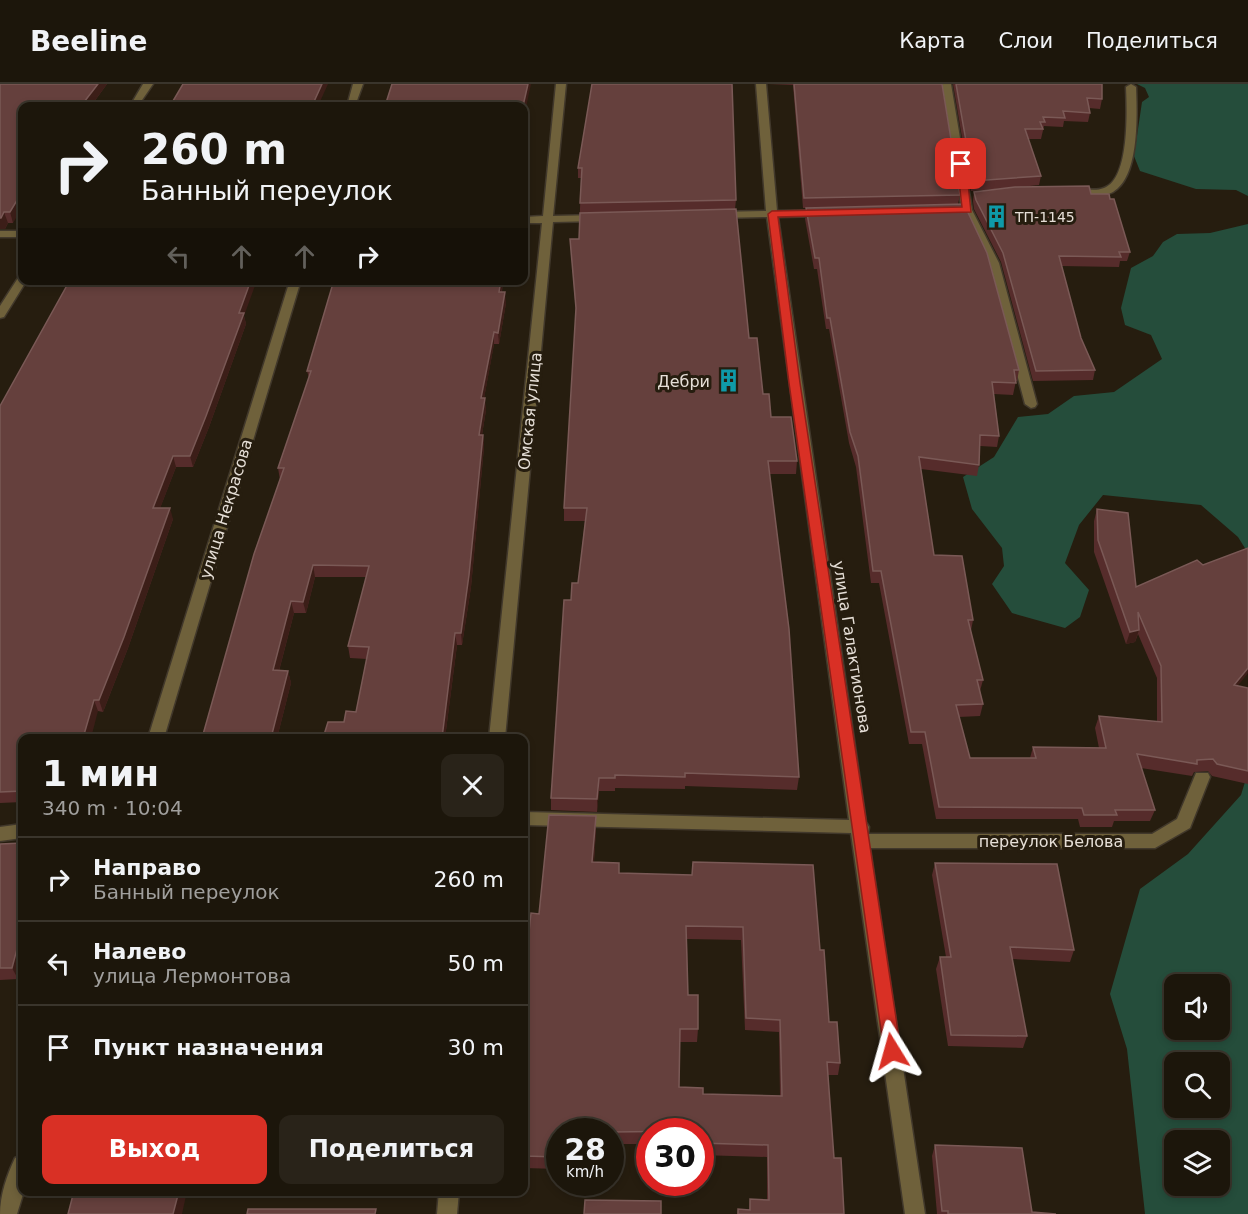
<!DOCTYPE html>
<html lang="ru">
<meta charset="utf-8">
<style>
:root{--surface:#1c160b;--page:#292319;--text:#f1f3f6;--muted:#a09f9d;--line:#3a352c;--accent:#d93025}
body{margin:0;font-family:"DejaVu Sans",sans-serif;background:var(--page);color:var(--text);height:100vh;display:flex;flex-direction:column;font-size:22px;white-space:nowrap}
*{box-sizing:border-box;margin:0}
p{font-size:20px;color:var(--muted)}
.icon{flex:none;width:33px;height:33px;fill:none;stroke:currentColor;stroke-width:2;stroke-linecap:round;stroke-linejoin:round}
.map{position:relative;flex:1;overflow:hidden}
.details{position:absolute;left:18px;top:650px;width:510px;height:462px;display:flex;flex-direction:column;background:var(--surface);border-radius:12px;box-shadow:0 3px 9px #0003,0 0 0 2px var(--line)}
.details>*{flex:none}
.hud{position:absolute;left:18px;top:18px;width:510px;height:183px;border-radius:12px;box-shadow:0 3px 9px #0003,0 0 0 2px var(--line);background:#1c160b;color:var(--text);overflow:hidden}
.tools{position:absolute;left:1164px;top:890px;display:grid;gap:12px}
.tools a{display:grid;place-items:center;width:66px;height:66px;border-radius:12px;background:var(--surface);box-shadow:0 3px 9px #0003,0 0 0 2px var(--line);font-size:30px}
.speed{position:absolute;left:546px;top:1034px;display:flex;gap:12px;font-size:30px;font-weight:700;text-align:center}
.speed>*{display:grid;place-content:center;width:78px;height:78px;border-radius:50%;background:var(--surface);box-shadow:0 3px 9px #0003,0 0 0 2px var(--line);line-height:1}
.speed small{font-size:15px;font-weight:400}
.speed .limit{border:9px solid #d22;background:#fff;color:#111}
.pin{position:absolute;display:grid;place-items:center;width:51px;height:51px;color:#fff;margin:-26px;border-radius:12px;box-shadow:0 3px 9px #0006}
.me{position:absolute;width:66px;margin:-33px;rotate:352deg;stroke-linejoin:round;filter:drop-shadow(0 0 4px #0008)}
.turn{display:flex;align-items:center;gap:21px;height:126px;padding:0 24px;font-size:27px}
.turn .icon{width:78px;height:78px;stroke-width:2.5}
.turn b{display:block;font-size:42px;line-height:51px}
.lanes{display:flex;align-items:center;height:57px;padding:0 24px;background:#0003;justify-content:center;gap:30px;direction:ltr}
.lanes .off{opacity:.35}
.round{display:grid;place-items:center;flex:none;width:63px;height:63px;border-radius:12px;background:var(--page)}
.summary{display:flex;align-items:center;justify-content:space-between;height:102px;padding:0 24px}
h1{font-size:36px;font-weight:800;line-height:45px}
.button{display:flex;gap:12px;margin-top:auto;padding:12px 24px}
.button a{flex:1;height:69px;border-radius:12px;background:var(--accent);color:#fff;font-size:24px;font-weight:800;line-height:69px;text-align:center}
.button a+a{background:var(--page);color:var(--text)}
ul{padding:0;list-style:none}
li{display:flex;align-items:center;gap:18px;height:84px;padding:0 24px;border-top:2px solid var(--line)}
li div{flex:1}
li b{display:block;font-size:22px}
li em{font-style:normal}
header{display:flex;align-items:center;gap:36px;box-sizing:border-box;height:84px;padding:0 30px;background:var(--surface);border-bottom:2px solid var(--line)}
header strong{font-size:28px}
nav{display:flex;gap:33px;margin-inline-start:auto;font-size:21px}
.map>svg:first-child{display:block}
.green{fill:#254d3b;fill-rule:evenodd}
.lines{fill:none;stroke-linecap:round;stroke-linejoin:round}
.minor-casing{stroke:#41382b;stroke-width:3}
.tertiary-casing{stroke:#41382b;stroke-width:3}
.minor{fill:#6f613b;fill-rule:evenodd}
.tertiary{fill:#6f613b;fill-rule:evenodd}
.wall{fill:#562c2b;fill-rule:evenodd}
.shaded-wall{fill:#3c1e18}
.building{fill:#65403d;stroke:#7a5956;stroke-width:1.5;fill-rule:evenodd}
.route{fill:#d93025;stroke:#8d1f18;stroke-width:1.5}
.labels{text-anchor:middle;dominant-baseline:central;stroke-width:6;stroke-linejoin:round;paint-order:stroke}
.far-poi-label{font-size:14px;fill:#e6dfd7;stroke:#261d0f;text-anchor:start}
.poi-label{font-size:16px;fill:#e6dfd7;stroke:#261d0f;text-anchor:end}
.street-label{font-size:16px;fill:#e6dfd7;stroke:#261d0f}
</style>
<header>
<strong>Beeline</strong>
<nav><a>Карта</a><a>Слои</a><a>Поделиться</a></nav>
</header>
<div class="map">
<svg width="1248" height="1130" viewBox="0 0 1248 1130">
<rect width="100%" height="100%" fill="#261d0f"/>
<g class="green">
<polygon points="1137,0 1248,0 1248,112 1236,106 1196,105 1140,87 1134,72 1142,18 1149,13 1145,4"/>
<polygon points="1248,140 1248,469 1238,453 1201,421 1103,411 1079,441 1065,479 1089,506 1080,533 1065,544 1012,529 992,500 1004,482 1002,464 972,425 963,393 994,373 1018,333 1048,330 1074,312 1114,308 1162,275 1151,251 1125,241 1121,224 1131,184 1153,172 1163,158 1177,150 1210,149"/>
<path d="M1248,688V1130H1145L1127,965L1110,910L1140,805L1188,770L1241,711ZM1174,900H1220V945H1174ZM1174,978H1220V1023H1174ZM1174,1056H1220V1101H1174Z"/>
</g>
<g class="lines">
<defs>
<g id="minor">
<polygon points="143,0 153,0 138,22 130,22"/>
<polygon points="556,0 566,0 553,132 598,131 603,134 598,137 553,138 505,654 489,654 542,139 524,139 524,133 543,132"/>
<polygon points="756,0 766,0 777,127 826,126 831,129 826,132 778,133 866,738 869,743 868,750 1152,750 1177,735 1196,689 1208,689 1210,693 1190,744 1155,764 870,764 925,1130 905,1130 851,749 524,741 524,728 849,736 767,133 718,134 713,131 718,128 766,127"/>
<polygon points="941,0 951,0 972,126 999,179 1037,320 1035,323 1031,324 1025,320 987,179 962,126"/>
<path d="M1131,0L1136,3C1137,30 1140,92 1113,108C1102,114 1080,112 1067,109V105L1071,104C1081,104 1094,108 1104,104C1130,95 1127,25 1126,3Z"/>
<rect x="0" y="147" width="22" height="6"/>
<polygon points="22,193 22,196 27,196 4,233 0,234 0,222 18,194"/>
<polygon points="22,740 22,754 0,757 0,743"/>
<polygon points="439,1107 459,1107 457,1130 437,1130"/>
</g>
<g id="tertiary">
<polygon points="353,0 363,0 355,22 347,22"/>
<polygon points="290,196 301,196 164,654 148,654"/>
<path d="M22,1071L24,1107L17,1130H0C0,1111 7,1091 15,1074Z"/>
</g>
</defs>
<use href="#minor" class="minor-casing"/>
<use href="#tertiary" class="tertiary-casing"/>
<use href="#minor" class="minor"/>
<use href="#tertiary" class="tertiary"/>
</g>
<g class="wall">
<polygon points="0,0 107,0 91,22 22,22 13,139 8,139 5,145 0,145"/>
<polygon points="592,0 736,116 735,125 749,254 763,310 771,333 797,377 796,390 769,390 799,693 797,706 685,702 685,705 615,704 615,707 599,707 597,728 551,726 551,714 571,516 578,499 585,437 564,437 564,424 576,229 570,155 579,155 581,94 578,94 578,84"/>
<polygon points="768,0 942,0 960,111 958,120 1019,286 1017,297 1016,297 1013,311 994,310 999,352 997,363 980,362 979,381 977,392 921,385 934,471 973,536 971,547 983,596 980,607 983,620 980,632 959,633 970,674 1030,674 1033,663 1099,664 1095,644 1099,632 1157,638 1157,594 1138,550 1135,558 1126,560 1094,468 1094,437 1097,425 1136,503 1238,602 1248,604 1248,700 1212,692 1208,687 1194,688 1192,692 1141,684 1155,726 1150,737 1114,737 1112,743 1080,743 1078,735 936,735 922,660 909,660 879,499 871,499 856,383 849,359 829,245 826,245 817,185 814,185 805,135 806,124 803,124 793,1"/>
<polygon points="953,0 1102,0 1102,15 1100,25 1089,24 1090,29 1088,38 1064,37 1063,43 1044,42 1041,55 1028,55 1041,92 1039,101 1021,103 1091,110 1130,168 1127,177 1120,177 1119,183 1061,182 1081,254 1095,286 1093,296 1033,297 1001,178 974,125 973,117 974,108 1007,104 971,107"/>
<polygon points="334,196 503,196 502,208 506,219 499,260 494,260 484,314 486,326 482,351 483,351 484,363 471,503 462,561 457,561 445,654 323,654 356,628 367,575 350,574 348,562 366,493 315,493 306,529 294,529 279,587 288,587 291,599 277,654 280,396 278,384 309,294 307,287"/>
<polygon points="244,232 246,240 209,343 193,383 176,383 160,424 173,435 128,564 103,628 98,627 22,654 22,718 0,719 0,322"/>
<path d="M596,745L594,778L620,789L692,791L693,778L820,866L829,938L840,979L838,991H827L834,1074L844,1130H737L738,1125L749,1126L750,1115L767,1116V1073L700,1071V1047H650V1060H610V1047H560L559,1085L524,1084V952L527,898H526L525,885L539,830ZM687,855L741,856L745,946L779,948L780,1012L703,1010L679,1003L680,958H697L698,945L688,911Z"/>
<polygon points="0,760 18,895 0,896"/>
<polygon points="935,779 1074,866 1070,878 1012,875 1027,952 1023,964 948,962 936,885 940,873 946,873 932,791"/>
<polygon points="935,1061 1032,1128 1056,1130 937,1130 932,1072"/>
</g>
<g class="shaded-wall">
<polygon points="98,0 107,0 91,22 81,22"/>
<polygon points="322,0 328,0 318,22 312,22"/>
<polygon points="528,0 531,0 524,33 523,22"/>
<polygon points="22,108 22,124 13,139 10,128"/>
<polygon points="4,128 8,139 5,145 0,145 0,134"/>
<polygon points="251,196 257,196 244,232 246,240 209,343 193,383 190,372"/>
<polygon points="501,196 503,196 500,219 499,208"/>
<polygon points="505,208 506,219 499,260 498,249"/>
<polygon points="494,248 494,260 482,326 481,314"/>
<polygon points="485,314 486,326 480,363 479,351"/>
<polygon points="483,351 484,363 471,503 462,561 461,549"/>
<polygon points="173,372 176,383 156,435 153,424"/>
<polygon points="170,424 173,435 128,564 103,628 99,616"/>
<polygon points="313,481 315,493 306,529 303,518"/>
<polygon points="291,517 294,529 276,598 273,586"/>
<polygon points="1139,546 1135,558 1126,560 1130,548"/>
<polygon points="455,549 457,561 445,654 442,654"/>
<polygon points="1248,584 1248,589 1229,613 1234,601"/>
<polygon points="288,587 291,599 277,654 271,654"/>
<polygon points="94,616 98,627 91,654 83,654"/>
<polygon points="599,694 599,707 597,728 597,715"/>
<polygon points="596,732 596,745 593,791 592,778"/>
<polygon points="22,846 22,879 18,895 12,884"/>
<polygon points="179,1107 187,1107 182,1130 173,1130"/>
</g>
<g class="building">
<polygon points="0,0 98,0 81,22 22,22 22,108 10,128 4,128 1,134 0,134"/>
<polygon points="183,0 322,0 312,22 170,22"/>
<polygon points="392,0 528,0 523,22 385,22"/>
<polygon points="592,0 732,0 736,116 580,119 582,84 578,84"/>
<polygon points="794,0 942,0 960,111 804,114"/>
<polygon points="956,0 1102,0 1102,15 1087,14 1090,29 1063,27 1065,34 1043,33 1045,38 1040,38 1043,45 1025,45 1041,92 973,97"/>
<polygon points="1089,102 1091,110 1109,110 1110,115 1114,115 1130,168 1119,168 1121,173 1059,172 1081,254 1095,286 1036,287 1003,169 976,116 974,108 1015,103"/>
<polygon points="964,120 987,169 1019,286 1014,286 1016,299 992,298 999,352 980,351 979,381 919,373 934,471 962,472 973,536 968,536 983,596 977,596 983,620 956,621 970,674 1036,674 1033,663 1106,664 1099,632 1162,638 1161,582 1138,528 1139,546 1130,548 1098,456 1097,425 1128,429 1136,503 1197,476 1203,481 1248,464 1248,584 1234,601 1248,604 1248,687 1217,680 1213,675 1197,676 1197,680 1137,670 1155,726 1115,726 1117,731 1084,731 1082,724 939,723 925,648 911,648 881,487 873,487 858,372 850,348 830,234 827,234 819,174 815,174 806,124"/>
<polygon points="736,125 749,254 757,254 763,310 769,310 771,333 791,333 797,377 768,377 789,545 799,693 685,689 685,693 615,691 615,694 599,694 597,715 551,714 564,516 571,516 572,499 578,499 587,424 564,424 576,224 570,155 579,155 580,129"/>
<polygon points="70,196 251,196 239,229 244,229 206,332 190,372 173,372 153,424 170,424 124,553 99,616 94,616 83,654 22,654 22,707 0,708 0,322"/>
<polygon points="334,196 501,196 499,208 505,208 498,249 494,248 481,314 485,314 479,351 483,351 469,491 461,549 455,549 442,654 323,654 328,638 344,638 346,627 356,628 369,563 348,562 369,482 313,481 303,518 291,517 273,586 288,587 271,654 202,654 254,470 284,384 278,384 311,287 307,287"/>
<path d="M549,731L596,732L592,778L619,779V789L692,791L693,778L813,781L820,866H824L829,938H837L840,979L827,978L834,1074H841L844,1130H738V1125L750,1126V1115L769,1116L768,1061L700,1059V1047L610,1048V1047H560L559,1073L524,1072V952L528,885H525L531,829L539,830ZM686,842L743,843L746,934L780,936L782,1012L703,1010V1004L679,1003L680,945H698V911H688Z"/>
<polygon points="22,759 22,846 12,884 0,884 0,760"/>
<polygon points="935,779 1057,780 1074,866 1010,863 1027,952 951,951 940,873 951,873"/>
<polygon points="935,1061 1022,1064 1032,1128 1056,1130 948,1130 948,1127 942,1127"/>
<polygon points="74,1107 179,1107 173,1130 68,1130"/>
<polygon points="585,1116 661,1117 661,1130 584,1130"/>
<polygon points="248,1125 376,1125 375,1130 247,1130"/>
</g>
<polygon class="route" points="961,77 966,80 971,128 778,133 800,299 901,967 898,972 892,975 886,972 884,967 789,299 768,130 772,127 962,123 957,80"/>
<defs>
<symbol id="building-bare" viewBox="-9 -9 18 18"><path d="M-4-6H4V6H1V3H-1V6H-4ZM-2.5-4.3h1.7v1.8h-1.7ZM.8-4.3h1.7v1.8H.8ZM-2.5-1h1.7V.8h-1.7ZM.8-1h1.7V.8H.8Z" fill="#0f9aa8" stroke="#261d0f" stroke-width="2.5" paint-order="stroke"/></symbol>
</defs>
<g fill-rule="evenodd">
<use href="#building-bare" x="980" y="116" width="33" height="33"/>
<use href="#building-bare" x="712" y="280" width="33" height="33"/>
</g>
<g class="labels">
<g class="far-poi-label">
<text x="1015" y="133">ТП-1145</text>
</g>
<g class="poi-label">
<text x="710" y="297">Дебри</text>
</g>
<g class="street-label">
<text transform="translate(530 327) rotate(-84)">Омская улица</text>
<text transform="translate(226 425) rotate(-73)">улица Некрасова</text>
<text transform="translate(852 563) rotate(81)">улица Галактионова</text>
<text x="1051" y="757">переулок Белова</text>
</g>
</g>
</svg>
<div class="tools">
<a><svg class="icon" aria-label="sound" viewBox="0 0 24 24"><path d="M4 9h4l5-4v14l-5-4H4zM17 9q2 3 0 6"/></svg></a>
<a><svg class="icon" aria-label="search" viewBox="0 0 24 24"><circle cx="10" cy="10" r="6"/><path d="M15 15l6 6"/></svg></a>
<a><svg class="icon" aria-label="layers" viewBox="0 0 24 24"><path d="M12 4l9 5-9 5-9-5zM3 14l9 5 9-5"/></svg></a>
</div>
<div class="speed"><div>28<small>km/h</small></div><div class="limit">30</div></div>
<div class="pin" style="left:961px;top:80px;background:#d93025"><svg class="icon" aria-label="arrive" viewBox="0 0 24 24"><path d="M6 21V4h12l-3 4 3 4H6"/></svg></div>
<svg class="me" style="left:892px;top:967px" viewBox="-20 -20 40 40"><path d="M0-17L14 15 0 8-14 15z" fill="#d93025" stroke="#fff" stroke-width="4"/></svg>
<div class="hud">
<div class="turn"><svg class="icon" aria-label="right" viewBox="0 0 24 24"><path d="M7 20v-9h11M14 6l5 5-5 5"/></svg><div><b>260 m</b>Банный переулок</div></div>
<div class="lanes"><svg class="icon off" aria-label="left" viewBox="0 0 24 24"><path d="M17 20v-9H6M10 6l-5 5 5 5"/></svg><svg class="icon off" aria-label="ahead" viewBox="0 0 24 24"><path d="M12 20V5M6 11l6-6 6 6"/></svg><svg class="icon off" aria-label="ahead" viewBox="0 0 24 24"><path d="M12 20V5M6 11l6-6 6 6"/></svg><svg class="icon" aria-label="right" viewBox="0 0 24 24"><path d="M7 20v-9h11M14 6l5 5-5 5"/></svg></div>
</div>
<section class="details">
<div class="summary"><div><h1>1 мин</h1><p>340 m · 10:04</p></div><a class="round"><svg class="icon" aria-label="close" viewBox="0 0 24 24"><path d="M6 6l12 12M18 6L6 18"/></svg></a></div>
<ul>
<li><svg class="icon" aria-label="right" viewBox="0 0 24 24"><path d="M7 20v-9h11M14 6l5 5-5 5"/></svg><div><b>Направо</b><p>Банный переулок</p></div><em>260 m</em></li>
<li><svg class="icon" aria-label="left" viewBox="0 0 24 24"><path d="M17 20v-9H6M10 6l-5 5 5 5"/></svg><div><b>Налево</b><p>улица Лермонтова</p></div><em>50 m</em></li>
<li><svg class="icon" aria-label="arrive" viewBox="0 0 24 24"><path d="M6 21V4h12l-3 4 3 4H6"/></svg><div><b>Пункт назначения</b></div><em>30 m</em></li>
</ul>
<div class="button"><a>Выход</a><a>Поделиться</a></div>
</section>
</div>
